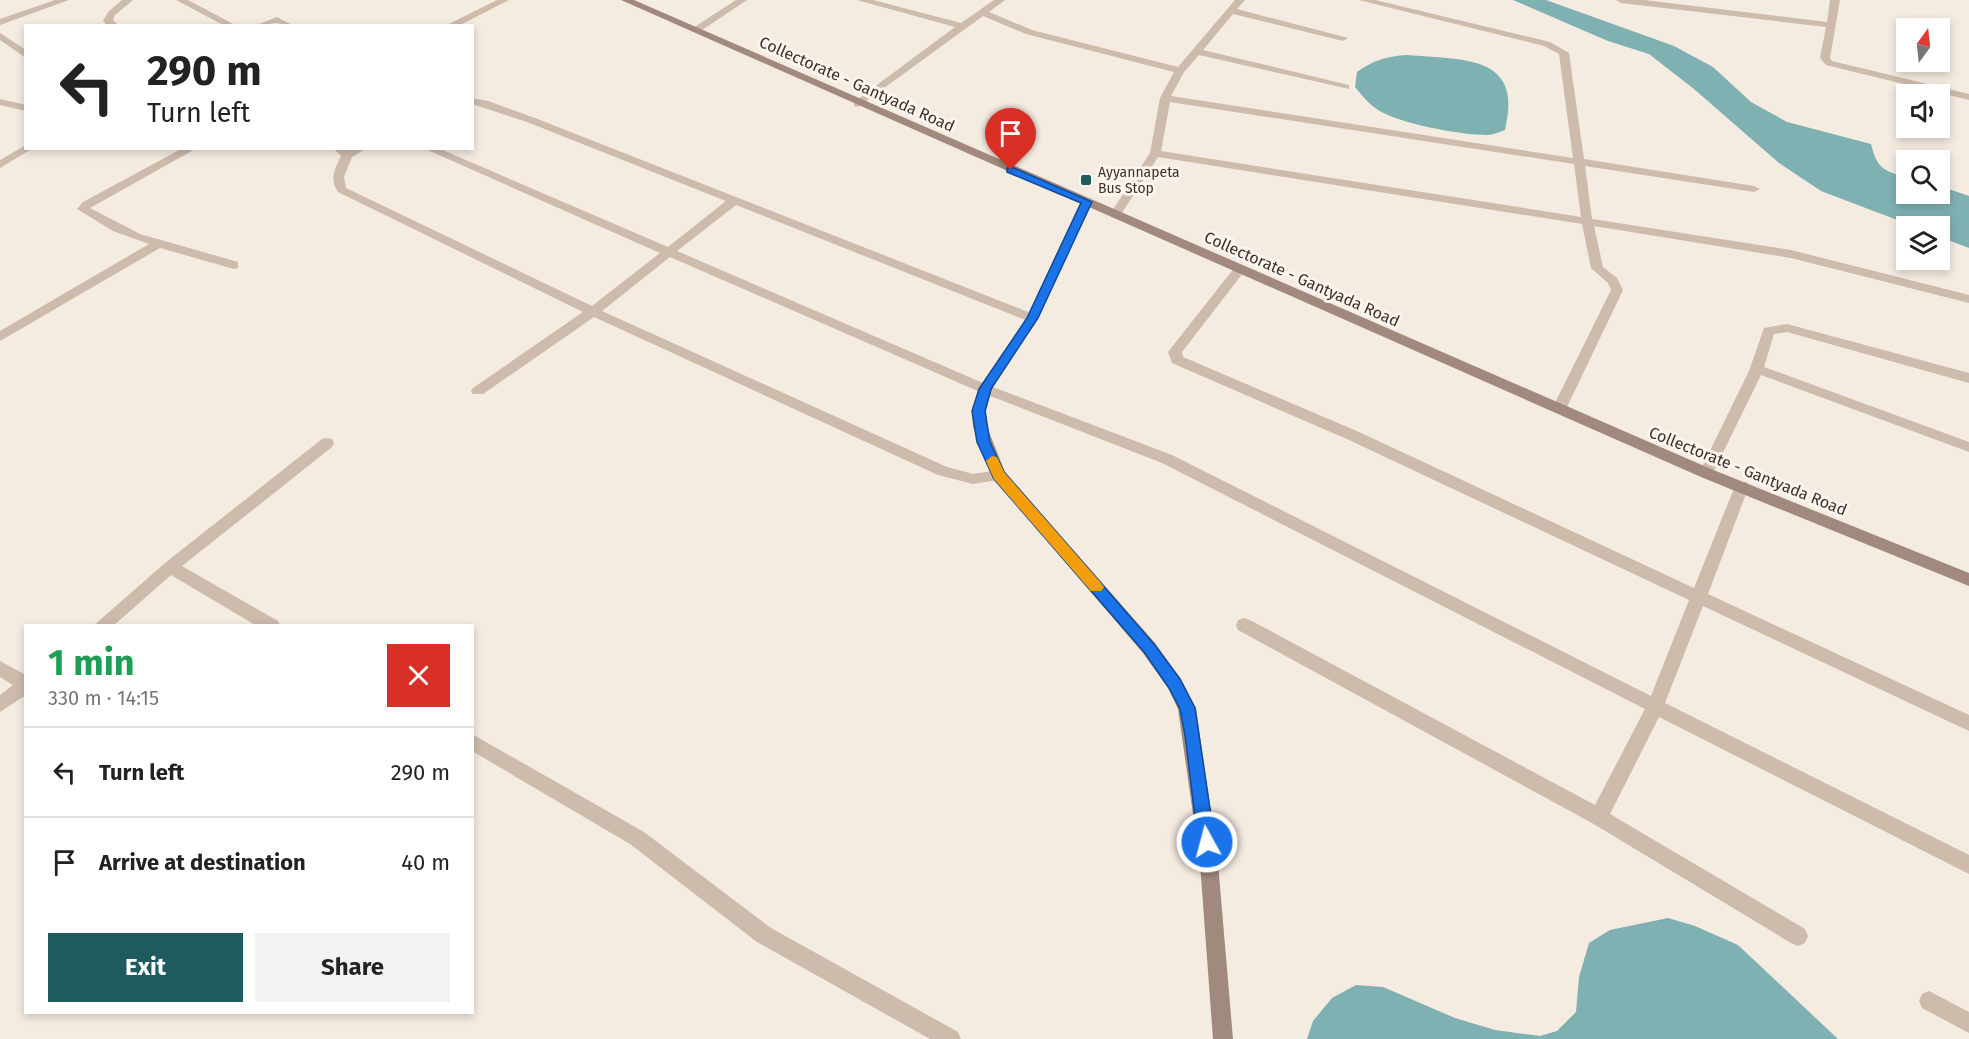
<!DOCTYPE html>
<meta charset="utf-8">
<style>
:root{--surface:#fff;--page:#f2f2f2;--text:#222;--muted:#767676;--line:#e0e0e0;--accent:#1f5a5e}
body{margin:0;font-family:"Fira Sans",sans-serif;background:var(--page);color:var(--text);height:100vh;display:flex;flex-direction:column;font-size:22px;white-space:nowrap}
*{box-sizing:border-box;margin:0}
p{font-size:20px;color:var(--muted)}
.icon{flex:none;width:33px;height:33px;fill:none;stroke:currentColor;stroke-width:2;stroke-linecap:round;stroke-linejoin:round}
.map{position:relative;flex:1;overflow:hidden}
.drawer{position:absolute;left:24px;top:624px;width:450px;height:390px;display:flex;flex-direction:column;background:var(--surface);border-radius:0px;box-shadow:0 3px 9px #0003}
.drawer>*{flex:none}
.guide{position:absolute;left:24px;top:24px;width:450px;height:126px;border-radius:0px;box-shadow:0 3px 9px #0003;background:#fff;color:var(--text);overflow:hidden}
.needle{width:39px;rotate:15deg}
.fabs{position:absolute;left:1896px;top:18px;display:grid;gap:12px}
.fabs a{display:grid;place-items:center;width:54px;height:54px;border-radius:0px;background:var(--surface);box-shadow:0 3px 9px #0003;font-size:30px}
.pin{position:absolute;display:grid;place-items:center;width:51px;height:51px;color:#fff;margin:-62px -26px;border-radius:50% 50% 50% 0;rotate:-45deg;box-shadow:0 0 6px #0007}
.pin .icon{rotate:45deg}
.me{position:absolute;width:66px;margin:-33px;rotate:353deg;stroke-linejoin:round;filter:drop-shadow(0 0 4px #0008)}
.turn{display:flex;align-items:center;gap:21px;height:126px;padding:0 24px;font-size:27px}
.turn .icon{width:78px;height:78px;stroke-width:2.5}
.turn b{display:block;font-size:42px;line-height:51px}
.round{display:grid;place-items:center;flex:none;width:63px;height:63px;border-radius:0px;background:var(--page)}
.summary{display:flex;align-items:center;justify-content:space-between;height:102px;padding:0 24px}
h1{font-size:36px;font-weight:700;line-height:45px;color:#1e9e55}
.action{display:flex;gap:12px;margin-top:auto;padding:12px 24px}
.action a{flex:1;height:69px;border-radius:0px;background:var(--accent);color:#fff;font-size:24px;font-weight:700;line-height:69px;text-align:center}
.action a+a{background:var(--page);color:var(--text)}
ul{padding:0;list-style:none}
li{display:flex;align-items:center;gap:18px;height:90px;padding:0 24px;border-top:2px solid var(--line)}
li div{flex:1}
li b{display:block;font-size:22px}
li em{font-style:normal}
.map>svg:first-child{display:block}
.water{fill:#7fb0b2}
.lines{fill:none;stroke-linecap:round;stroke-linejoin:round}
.street{fill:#cdbbac;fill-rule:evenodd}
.secondary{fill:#a18a7d;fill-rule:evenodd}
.route{fill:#1a73e8;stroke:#114b97;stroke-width:1.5}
.slow{fill:#f59e0b}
.poi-dot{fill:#1f5a5e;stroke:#fbf5ee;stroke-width:2}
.labels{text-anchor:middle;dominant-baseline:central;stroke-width:6;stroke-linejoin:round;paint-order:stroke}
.far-poi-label{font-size:14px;fill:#3b302b;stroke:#fbf5ee;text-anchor:start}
.street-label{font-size:16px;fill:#3b302b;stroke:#fbf5ee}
</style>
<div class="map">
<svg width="1969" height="1039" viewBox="0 0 1969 1039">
<rect width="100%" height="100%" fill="#f4ebe1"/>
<g class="water">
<path d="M1513,0H1546L1674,46L1713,67L1751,102L1787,122L1871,144C1877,168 1883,171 1906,177V194H1940V186L1969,196V248L1940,237V226H1913L1821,191L1779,163L1694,89L1649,54L1608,41Z"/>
<path d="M1408,55C1463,60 1524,54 1505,130C1499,132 1493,135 1487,135C1461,135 1400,124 1378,110C1369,104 1362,96 1355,87L1357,72C1374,60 1387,56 1408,55Z"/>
<polygon points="1668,918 1695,926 1738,945 1838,1039 1307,1039 1313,1021 1332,998 1356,985 1383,987 1455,1018 1495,1030 1540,1036 1557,1031 1576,1012 1579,977 1589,943 1610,930"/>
</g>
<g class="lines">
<g class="street">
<polygon points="55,0 69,0 0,25 0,19"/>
<polygon points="122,0 133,0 115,15 113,20 119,26 108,26 103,21 108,12"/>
<polygon points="176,0 188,0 237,26 225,26"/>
<polygon points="497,0 509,0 458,26 445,26"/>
<polygon points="736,0 747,0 699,32 693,32 693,28"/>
<path d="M857,0H873L961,23L994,0H1005L989,12L1032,30L1178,67L1235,0H1245L1237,9L1348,38L1343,41L1233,14L1203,50L1349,85V89L1199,55L1184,72L1171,96L1573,158L1559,54L1544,46L1359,0H1375L1550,42L1569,53L1584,159L1754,186L1760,189L1754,192L1585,166L1592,219L1791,250L1969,295V303L1791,258L1594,226L1603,267L1617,278L1623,290L1566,409L1559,414L1552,409L1611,290L1608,283L1591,268L1582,224L1158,157L1120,216H1112L1110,214L1150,153L1160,98L1174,72L1026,34L983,16L858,107L854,106V102L955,27ZM1170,102L1574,164L1581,217L1161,151Z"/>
<polygon points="1616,0 1644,0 1827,22 1830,0 1840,0 1830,58 1832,61 1969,94 1969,100 1826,65 1820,58 1826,27 1621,3"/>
<polygon points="277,17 294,26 276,23 254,26"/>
<polygon points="0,33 26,50 26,58 0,40"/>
<path d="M472,98L488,101L535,118L1036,315L1038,318L1036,321H1028L736,205L677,251L990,386L1172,455L1651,696L1689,600L1349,440L1172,363L1168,352L1235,267H1243V273L1182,352L1183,357L1359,432L1694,588L1735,486L1737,482H1747L1749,486L1708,594L1969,715V731L1703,606L1665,703L1969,855V874L1659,717L1610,814L1805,929L1808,936L1805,943L1798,946L1791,943L1592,823L1238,630L1236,625L1238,620L1244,618L1250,620L1595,805L1645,709L1162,463L980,392L670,257L602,311L947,467L973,474L999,470L1004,471L1006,475L1004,479L973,484L938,475L594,317L483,394H473L471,391L473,388L583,312L338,192C329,179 335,169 341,156L333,148L348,150L367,148L352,157L344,177L346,188L592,306L660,253L423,148H438L668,247L726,201L527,122L472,104Z"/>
<polygon points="0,99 26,105 26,111 0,105"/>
<polygon points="26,145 26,148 33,148 0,168 0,160"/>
<polygon points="183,148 197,148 90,208 140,234 238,262 238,268 234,269 160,248 0,341 0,331 149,244 113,231 77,209 83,202"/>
<polygon points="1787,324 1969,373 1969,383 1787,332 1774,334 1764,367 1969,442 1969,452 1761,375 1711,477 1701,477 1699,473 1749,371 1763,331 1764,328"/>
<polygon points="327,438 332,439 334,443 332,447 182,566 278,621 280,626 257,626 171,575 113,626 93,626 165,563 322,439"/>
<polygon points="0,661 26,675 26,695 0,712 0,695 13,685 0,677"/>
<polygon points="472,734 644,832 771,928 958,1032 961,1039 930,1039 757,942 630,844 472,751"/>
<polygon points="1929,991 1969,1012 1969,1033 1922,1008 1919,1001 1922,994"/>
</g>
<polygon class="secondary" points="621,0 634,0 1711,469 1969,573 1969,586 1701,477 1089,207 1038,319 993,386 986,410 987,427 1005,472 1155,643 1180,678 1196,708 1218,863 1233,1039 1213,1039 1200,863 1178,709 1168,688 1143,653 994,479 973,427 972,410 980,386 1026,319 1080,203"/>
</g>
<polygon class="route" points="1007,168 1014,168 1092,202 1038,318 991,389 985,411 990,442 1004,472 1154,644 1180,679 1195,708 1215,842 1213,847 1207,850 1201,847 1198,842 1185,735 1180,709 1169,688 1144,652 994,479 977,442 972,411 979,389 1027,318 1081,203 1007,172"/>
<polygon class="slow" points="992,456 997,457 1004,472 1101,583 1104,587 1101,591 1091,591 994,479 986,461"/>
<rect class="poi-dot" x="1080" y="174" width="12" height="12" rx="3"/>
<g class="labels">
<g class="far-poi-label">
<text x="1098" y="172">Ayyannapeta<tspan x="1098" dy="16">Bus Stop</tspan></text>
</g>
<g class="street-label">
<text transform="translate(857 84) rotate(24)">Collectorate - Gantyada Road</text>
<text transform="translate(1302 279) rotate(24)">Collectorate - Gantyada Road</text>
<text transform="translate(1748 471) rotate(22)">Collectorate - Gantyada Road</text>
</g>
</g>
</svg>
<div class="fabs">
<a><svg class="needle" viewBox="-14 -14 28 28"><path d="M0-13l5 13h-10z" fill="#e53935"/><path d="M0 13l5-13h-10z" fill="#767676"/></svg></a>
<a><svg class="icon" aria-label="sound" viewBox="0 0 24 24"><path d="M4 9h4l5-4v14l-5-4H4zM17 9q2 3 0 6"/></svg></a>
<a><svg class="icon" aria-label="search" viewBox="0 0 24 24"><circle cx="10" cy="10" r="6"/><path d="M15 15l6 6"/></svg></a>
<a><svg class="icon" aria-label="layers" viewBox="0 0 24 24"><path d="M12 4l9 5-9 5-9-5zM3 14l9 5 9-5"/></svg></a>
</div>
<div class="pin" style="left:1011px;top:170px;background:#d93025"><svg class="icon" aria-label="arrive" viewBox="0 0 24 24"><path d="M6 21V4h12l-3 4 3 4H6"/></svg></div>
<svg class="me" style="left:1207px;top:842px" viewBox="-20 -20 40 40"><circle r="17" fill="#1a73e8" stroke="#fff" stroke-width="3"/><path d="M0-11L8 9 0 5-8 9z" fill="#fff"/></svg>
<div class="guide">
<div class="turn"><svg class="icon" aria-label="left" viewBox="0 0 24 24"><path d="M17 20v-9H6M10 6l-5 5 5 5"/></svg><div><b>290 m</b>Turn left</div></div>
</div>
<section class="drawer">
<div class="summary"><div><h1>1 min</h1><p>330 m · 14:15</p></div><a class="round" style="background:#d93025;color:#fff"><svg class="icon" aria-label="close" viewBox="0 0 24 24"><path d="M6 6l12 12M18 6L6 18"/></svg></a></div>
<ul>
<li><svg class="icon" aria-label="left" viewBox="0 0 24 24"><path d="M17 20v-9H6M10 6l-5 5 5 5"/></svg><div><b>Turn left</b></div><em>290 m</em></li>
<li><svg class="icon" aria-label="arrive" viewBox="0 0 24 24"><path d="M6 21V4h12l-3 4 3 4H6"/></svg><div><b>Arrive at destination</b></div><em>40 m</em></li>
</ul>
<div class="action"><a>Exit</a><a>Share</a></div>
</section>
</div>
